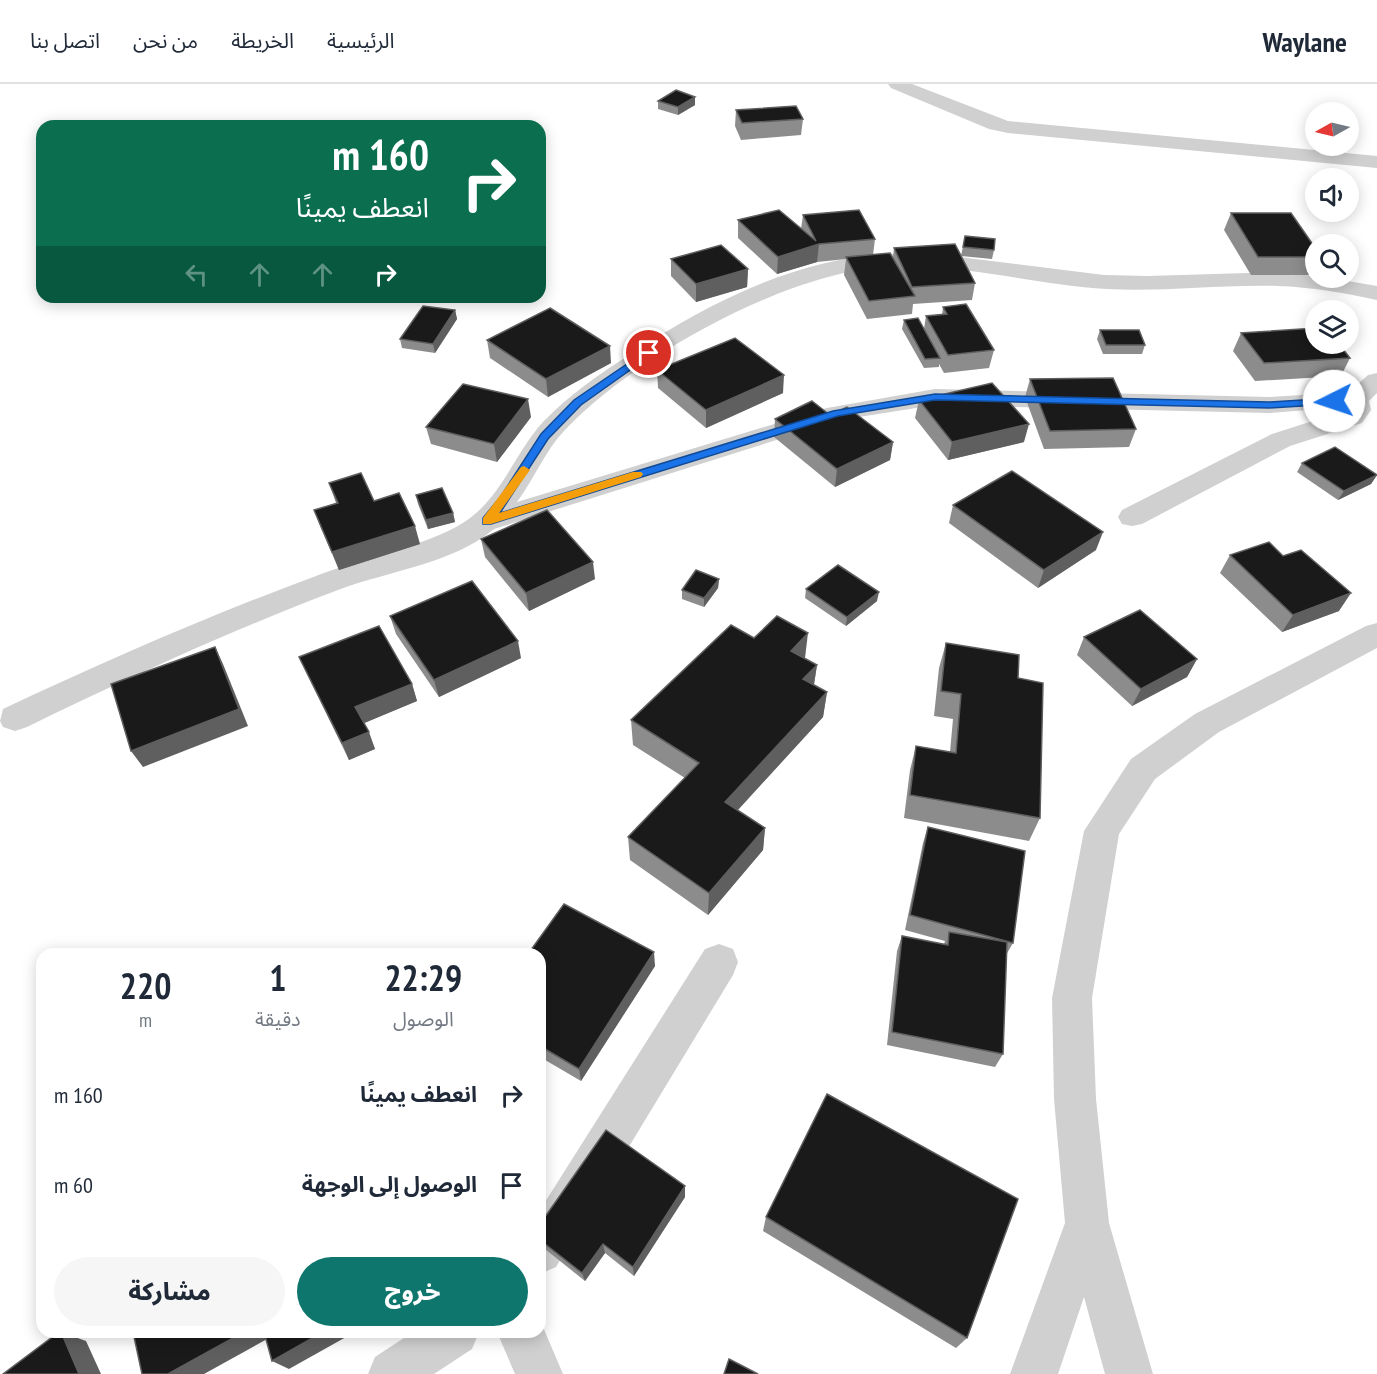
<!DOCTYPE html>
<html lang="ar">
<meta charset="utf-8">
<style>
:root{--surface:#fff;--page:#f6f6f7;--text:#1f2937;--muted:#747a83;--line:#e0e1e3;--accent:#0f766e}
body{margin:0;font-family:"PT Sans Narrow","Noto Sans Arabic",sans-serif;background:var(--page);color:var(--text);direction:rtl;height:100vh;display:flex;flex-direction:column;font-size:22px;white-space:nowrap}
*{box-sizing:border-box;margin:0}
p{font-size:20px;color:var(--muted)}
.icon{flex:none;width:33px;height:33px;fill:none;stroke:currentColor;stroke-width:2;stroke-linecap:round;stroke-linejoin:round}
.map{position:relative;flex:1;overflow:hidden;direction:ltr}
.side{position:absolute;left:36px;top:864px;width:510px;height:390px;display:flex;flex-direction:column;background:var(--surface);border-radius:18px;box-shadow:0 3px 15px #0003;direction:rtl}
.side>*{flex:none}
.banner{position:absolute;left:36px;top:36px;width:510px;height:183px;border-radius:18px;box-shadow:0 3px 15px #0003;direction:rtl;background:#0b6e4f;color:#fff;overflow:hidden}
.needle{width:39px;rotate:262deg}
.controls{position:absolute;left:1305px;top:18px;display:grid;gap:12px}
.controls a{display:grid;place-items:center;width:54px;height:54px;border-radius:50%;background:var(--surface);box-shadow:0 3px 15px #0003;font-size:30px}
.pin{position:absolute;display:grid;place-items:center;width:51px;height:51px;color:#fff;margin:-26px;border:3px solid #fff;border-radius:50%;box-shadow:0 2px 6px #0007}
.me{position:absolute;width:66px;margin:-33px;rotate:266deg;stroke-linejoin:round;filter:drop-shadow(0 0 4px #0008)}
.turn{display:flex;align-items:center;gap:21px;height:126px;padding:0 18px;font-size:27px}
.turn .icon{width:78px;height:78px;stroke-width:2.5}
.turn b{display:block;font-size:42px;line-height:51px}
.lanes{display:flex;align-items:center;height:57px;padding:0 18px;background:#0003;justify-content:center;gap:30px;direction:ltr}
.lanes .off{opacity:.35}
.eta{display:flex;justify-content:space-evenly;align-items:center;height:102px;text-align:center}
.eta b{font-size:36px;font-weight:800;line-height:42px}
.primary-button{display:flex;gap:12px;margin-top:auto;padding:12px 18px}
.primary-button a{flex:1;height:69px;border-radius:36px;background:var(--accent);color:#fff;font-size:24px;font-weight:800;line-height:69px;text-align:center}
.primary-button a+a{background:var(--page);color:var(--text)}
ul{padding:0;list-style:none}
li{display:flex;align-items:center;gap:18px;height:90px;padding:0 18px}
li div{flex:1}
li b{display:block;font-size:22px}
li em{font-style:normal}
header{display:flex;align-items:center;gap:36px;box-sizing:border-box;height:84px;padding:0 30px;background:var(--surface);border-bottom:2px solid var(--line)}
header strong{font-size:28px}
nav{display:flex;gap:33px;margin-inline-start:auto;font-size:21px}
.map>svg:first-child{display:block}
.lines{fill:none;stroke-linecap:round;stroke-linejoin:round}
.street{fill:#d0d0d0;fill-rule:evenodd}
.wall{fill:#8c8c8c}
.shaded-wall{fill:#5f5f5f}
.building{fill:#1a1a1a;stroke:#5f5f5f;stroke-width:1.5}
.route{fill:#1a73e8;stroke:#114b97;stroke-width:1.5}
.slow{fill:#f59e0b}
</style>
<header>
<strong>Waylane</strong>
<nav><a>الرئيسية</a><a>الخريطة</a><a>من نحن</a><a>اتصل بنا</a></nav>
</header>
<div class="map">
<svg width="1377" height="1290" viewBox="0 0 1377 1290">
<rect width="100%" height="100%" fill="#fff"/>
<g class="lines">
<g class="street">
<polygon points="888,0 912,0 1008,37 1377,72 1377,84 1008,49 989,45 891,4"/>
<path d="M927,169L1104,191L1148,192L1280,188L1330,194L1377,202V216C1345,209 1311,203 1278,202C1221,200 1164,208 1107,205C1033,201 960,178 885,183C785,189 632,274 564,347C545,367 534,395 517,418L827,324L935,305L1269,313L1349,308L1368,291L1377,289V309L1369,317L1371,326L1362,339L1290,362L1142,440L1132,442L1122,440L1118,433L1122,426L1272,350L1344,327L1345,323L1269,329L935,321L840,336L494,445C452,480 388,487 338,506C232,546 128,594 27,643L15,647L3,643L0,637L3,625C106,577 210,531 316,492C362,474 412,466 456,443C500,420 512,372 543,338C569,311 599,290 631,270C706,220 793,176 885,170C899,169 913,169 927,169Z"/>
<polygon points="1377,539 1377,564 1219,648 1155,695 1119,750 1092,914 1096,1015 1109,1139 1153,1290 1105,1290 1084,1213 1058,1290 1010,1290 1065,1139 1054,1015 1052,914 1084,747 1131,675 1195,630 1366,542"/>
<polygon points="719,860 733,865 738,878 733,891 556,1183 540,1190 540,1126 705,865"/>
<polygon points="540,1236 563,1290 515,1290 497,1248 540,1248"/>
<polygon points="413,1248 479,1248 472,1265 434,1290 368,1290 375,1273"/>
</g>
</g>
<g class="wall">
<polygon points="695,13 695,21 678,31 658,25 658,17"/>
<polygon points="736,26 803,35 801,51 741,56 735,42"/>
<polygon points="1231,129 1316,165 1316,186 1313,191 1251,191 1224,146"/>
<polygon points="803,131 875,155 873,171 893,174 894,164 975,199 972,216 913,220 912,230 867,235 844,191 846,175 817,178 777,190 738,154 738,136 801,145"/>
<polygon points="965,152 994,166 992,175 961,172"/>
<polygon points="671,175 748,185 747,203 696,218 671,192"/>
<polygon points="943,223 994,266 989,284 944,289 939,280 939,283 924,284 902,245 904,236 924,245 926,232 942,231"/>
<polygon points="455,226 457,235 435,269 402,264 400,255"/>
<polygon points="1100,246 1145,261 1142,270 1103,270 1097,255"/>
<polygon points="1241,249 1350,274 1341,292 1255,297 1233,267"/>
<polygon points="487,256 611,279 548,313 490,274"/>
<polygon points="657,286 783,309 706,344 658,304"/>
<polygon points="1030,295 1136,345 1129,363 1044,365 1025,313"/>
<polygon points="919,316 1024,358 948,376 915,334"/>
<polygon points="531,333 497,378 431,360 426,343"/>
<polygon points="775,335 893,358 890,376 835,403 774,353"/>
<polygon points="1302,379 1377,391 1371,400 1338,416 1297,388"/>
<polygon points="329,399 374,417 420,460 339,486 321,444 314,426 336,419"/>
<polygon points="416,411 453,429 455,438 428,445 418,420"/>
<polygon points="953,421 1096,466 1038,504 949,439"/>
<polygon points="481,455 595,495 529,527 485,473"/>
<polygon points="1230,471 1339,527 1282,548 1220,489"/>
<polygon points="719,495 718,504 704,523 682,515 682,506"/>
<polygon points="806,505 877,517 846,542 805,514"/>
<polygon points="390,532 521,574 439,613 396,550"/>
<polygon points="1084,553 1197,575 1187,593 1132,622 1077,571"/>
<polygon points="754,554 805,574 817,581 814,601 827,608 823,633 738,726 765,744 763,766 708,831 630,776 628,753 685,694 633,661 631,636"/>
<polygon points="946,559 1018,594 1040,734 1029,757 904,734 910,686 916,662 950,668 953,635 934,632 939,584"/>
<polygon points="299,573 412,600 417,617 364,639 375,665 349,676 307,590"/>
<polygon points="928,743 1013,859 1006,871 1003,970 995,983 887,961 897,867 902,852 944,860 945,857 905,846 923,759"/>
<polygon points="540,870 655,882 581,997 540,973"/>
<polygon points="685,1102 685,1113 634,1192 605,1169 585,1197 540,1161 540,1140"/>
<polygon points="766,1133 967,1254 956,1264 763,1147"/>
</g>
<g class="shaded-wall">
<polygon points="695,13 695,21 678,31 678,23"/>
<polygon points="819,160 817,178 777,190 778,173"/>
<polygon points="748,185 747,203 696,218 696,200"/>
<polygon points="455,226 457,235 435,269 433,260"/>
<polygon points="610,262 611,279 548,313 546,295"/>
<polygon points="784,291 783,309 706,344 706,326"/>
<polygon points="528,315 531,333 497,378 494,360"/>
<polygon points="1029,340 1024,358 948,376 952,358"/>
<polygon points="893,358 890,376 835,403 837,385"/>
<polygon points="1377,391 1371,400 1338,416 1344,407"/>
<polygon points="453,429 455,438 428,445 426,436"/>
<polygon points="415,442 420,460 339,486 332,468"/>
<polygon points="1103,448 1096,466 1038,504 1044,486"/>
<polygon points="593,478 595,495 529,527 526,509"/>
<polygon points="719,495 718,504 704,523 704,514"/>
<polygon points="879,508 877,517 846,542 847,533"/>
<polygon points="1351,509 1339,527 1282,548 1293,531"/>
<polygon points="808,549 805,574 791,567"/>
<polygon points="518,557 521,574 439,613 434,596"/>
<polygon points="215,563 223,580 248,642 143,683 131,667"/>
<polygon points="1197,575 1187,593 1132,622 1141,605"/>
<polygon points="817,581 813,606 803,595"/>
<polygon points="412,600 417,617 362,640 355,623"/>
<polygon points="827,608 823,633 724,741 725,718"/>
<polygon points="369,648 375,665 349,676 342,659"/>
<polygon points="765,744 763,766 708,831 709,809"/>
<polygon points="654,868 655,882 581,997 579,985"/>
<polygon points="685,1102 685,1113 634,1192 633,1183"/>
<polygon points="603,1160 605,1169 585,1197 582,1189"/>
<polygon points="61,1248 86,1257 101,1290 79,1290"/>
<polygon points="244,1248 278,1249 204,1290 168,1290"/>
<polygon points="323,1248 355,1248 289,1285 272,1277"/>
</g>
<g class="building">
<polygon points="676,6 695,13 678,23 658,17"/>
<polygon points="796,22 803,35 742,39 736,26"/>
<polygon points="779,126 816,157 803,131 859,126 875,155 819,160 778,173 738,136"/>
<polygon points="1231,129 1291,129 1316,165 1316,173 1258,173"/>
<polygon points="965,152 995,155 994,166 963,163"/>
<polygon points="955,160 975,199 912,203 894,164"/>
<polygon points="721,161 748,185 696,200 671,175"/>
<polygon points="890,169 915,212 869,217 846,173"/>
<polygon points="966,220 994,266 948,271 926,232 947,230 943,223"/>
<polygon points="423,222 455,226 433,260 400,255"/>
<polygon points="550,224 610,262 546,295 487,256"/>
<polygon points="918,234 940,274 925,275 904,236"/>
<polygon points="1316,244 1316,260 1339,260 1350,274 1264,279 1241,249"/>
<polygon points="1100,246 1139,246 1145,261 1106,261"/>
<polygon points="735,254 784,291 706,326 657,286"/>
<polygon points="1113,294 1136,345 1050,347 1030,295"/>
<polygon points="992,299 1029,340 952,358 919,316"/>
<polygon points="463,300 528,315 494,360 426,343"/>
<polygon points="812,317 830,331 847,323 893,358 837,385 775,335"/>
<polygon points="1335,363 1377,391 1344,407 1302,379"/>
<polygon points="1012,387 1103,448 1044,486 953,421"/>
<polygon points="361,389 374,417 399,409 415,442 332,468 314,426 338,419 329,399"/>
<polygon points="442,404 453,429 426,436 416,411"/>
<polygon points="547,426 593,478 526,509 481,455"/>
<polygon points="1269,458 1283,472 1301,466 1351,509 1293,531 1230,471"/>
<polygon points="838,481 879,508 847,533 806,505"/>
<polygon points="696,486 719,495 704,514 682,506"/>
<polygon points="472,497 518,557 434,596 390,532"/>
<polygon points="1140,526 1197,575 1141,605 1084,553"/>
<polygon points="777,532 808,549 791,567 817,581 803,595 827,608 725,718 765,744 709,809 628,753 699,679 631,636 731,541 754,554"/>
<polygon points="379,542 412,600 355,623 369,648 342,659 299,573"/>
<polygon points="946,559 1019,571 1018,594 1043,599 1040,734 910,711 916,662 956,669 961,610 941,607"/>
<polygon points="215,563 239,625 131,667 111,600"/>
<polygon points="928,743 1025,767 1013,859 910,831"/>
<polygon points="564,820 654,868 579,985 540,962 540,870 528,870"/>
<polygon points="949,848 1007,858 1003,970 892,948 902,852 948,861"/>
<polygon points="827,1010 1018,1115 967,1254 766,1133"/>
<polygon points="606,1046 685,1102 633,1183 603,1160 582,1189 540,1156 540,1140"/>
<polygon points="59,1248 61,1248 79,1290 3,1290"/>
<polygon points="133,1248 244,1248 168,1290 142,1290"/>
<polygon points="264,1248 323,1248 272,1277"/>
<polygon points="729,1275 758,1290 724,1290"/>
</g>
<polygon class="route" points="646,267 654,269 581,321 548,355 500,429 833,327 935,310 1269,318 1334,314 1339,317 1334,320 1269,324 935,316 838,332 491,440 483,440 483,434 501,412 541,350 574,316"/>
<polygon class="slow" points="524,382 530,386 499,429 633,388 641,388 643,390 641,393 491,440 483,440 483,434 521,383"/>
</svg>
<div class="controls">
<a><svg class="needle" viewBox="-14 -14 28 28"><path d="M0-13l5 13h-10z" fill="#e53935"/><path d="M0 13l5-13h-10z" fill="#747a83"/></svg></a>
<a><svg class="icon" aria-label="sound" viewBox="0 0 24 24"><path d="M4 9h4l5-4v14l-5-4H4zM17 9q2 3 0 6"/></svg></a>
<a><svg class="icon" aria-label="search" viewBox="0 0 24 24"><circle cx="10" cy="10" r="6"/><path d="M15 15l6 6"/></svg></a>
<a><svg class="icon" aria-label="layers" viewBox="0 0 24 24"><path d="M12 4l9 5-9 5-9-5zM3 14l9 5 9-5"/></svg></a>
</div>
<div class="pin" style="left:649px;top:269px;background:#d93025"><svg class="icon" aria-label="arrive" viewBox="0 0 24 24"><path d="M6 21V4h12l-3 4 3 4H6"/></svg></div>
<svg class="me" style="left:1334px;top:317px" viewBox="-20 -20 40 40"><circle r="19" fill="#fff"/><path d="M0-13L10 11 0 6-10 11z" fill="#1a73e8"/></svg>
<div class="banner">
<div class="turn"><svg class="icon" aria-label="right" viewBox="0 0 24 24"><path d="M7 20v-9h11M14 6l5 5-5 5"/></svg><div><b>160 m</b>انعطف يمينًا</div></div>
<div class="lanes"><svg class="icon off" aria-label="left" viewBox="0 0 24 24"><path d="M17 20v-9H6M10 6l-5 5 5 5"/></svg><svg class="icon off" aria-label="ahead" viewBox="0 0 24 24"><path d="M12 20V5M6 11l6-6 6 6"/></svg><svg class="icon off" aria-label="ahead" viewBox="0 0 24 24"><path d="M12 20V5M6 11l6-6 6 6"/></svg><svg class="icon" aria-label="right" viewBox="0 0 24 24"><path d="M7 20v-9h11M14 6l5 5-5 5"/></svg></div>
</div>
<section class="side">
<div class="eta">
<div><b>22:29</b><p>الوصول</p></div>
<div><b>1</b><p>دقيقة</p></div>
<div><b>220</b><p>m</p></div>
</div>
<ul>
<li><svg class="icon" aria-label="right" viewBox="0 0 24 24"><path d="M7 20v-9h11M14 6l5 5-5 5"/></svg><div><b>انعطف يمينًا</b></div><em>160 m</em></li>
<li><svg class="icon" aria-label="arrive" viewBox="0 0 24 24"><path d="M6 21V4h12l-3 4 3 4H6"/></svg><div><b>الوصول إلى الوجهة</b></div><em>60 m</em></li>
</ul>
<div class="primary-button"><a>خروج</a><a>مشاركة</a></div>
</section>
</div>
